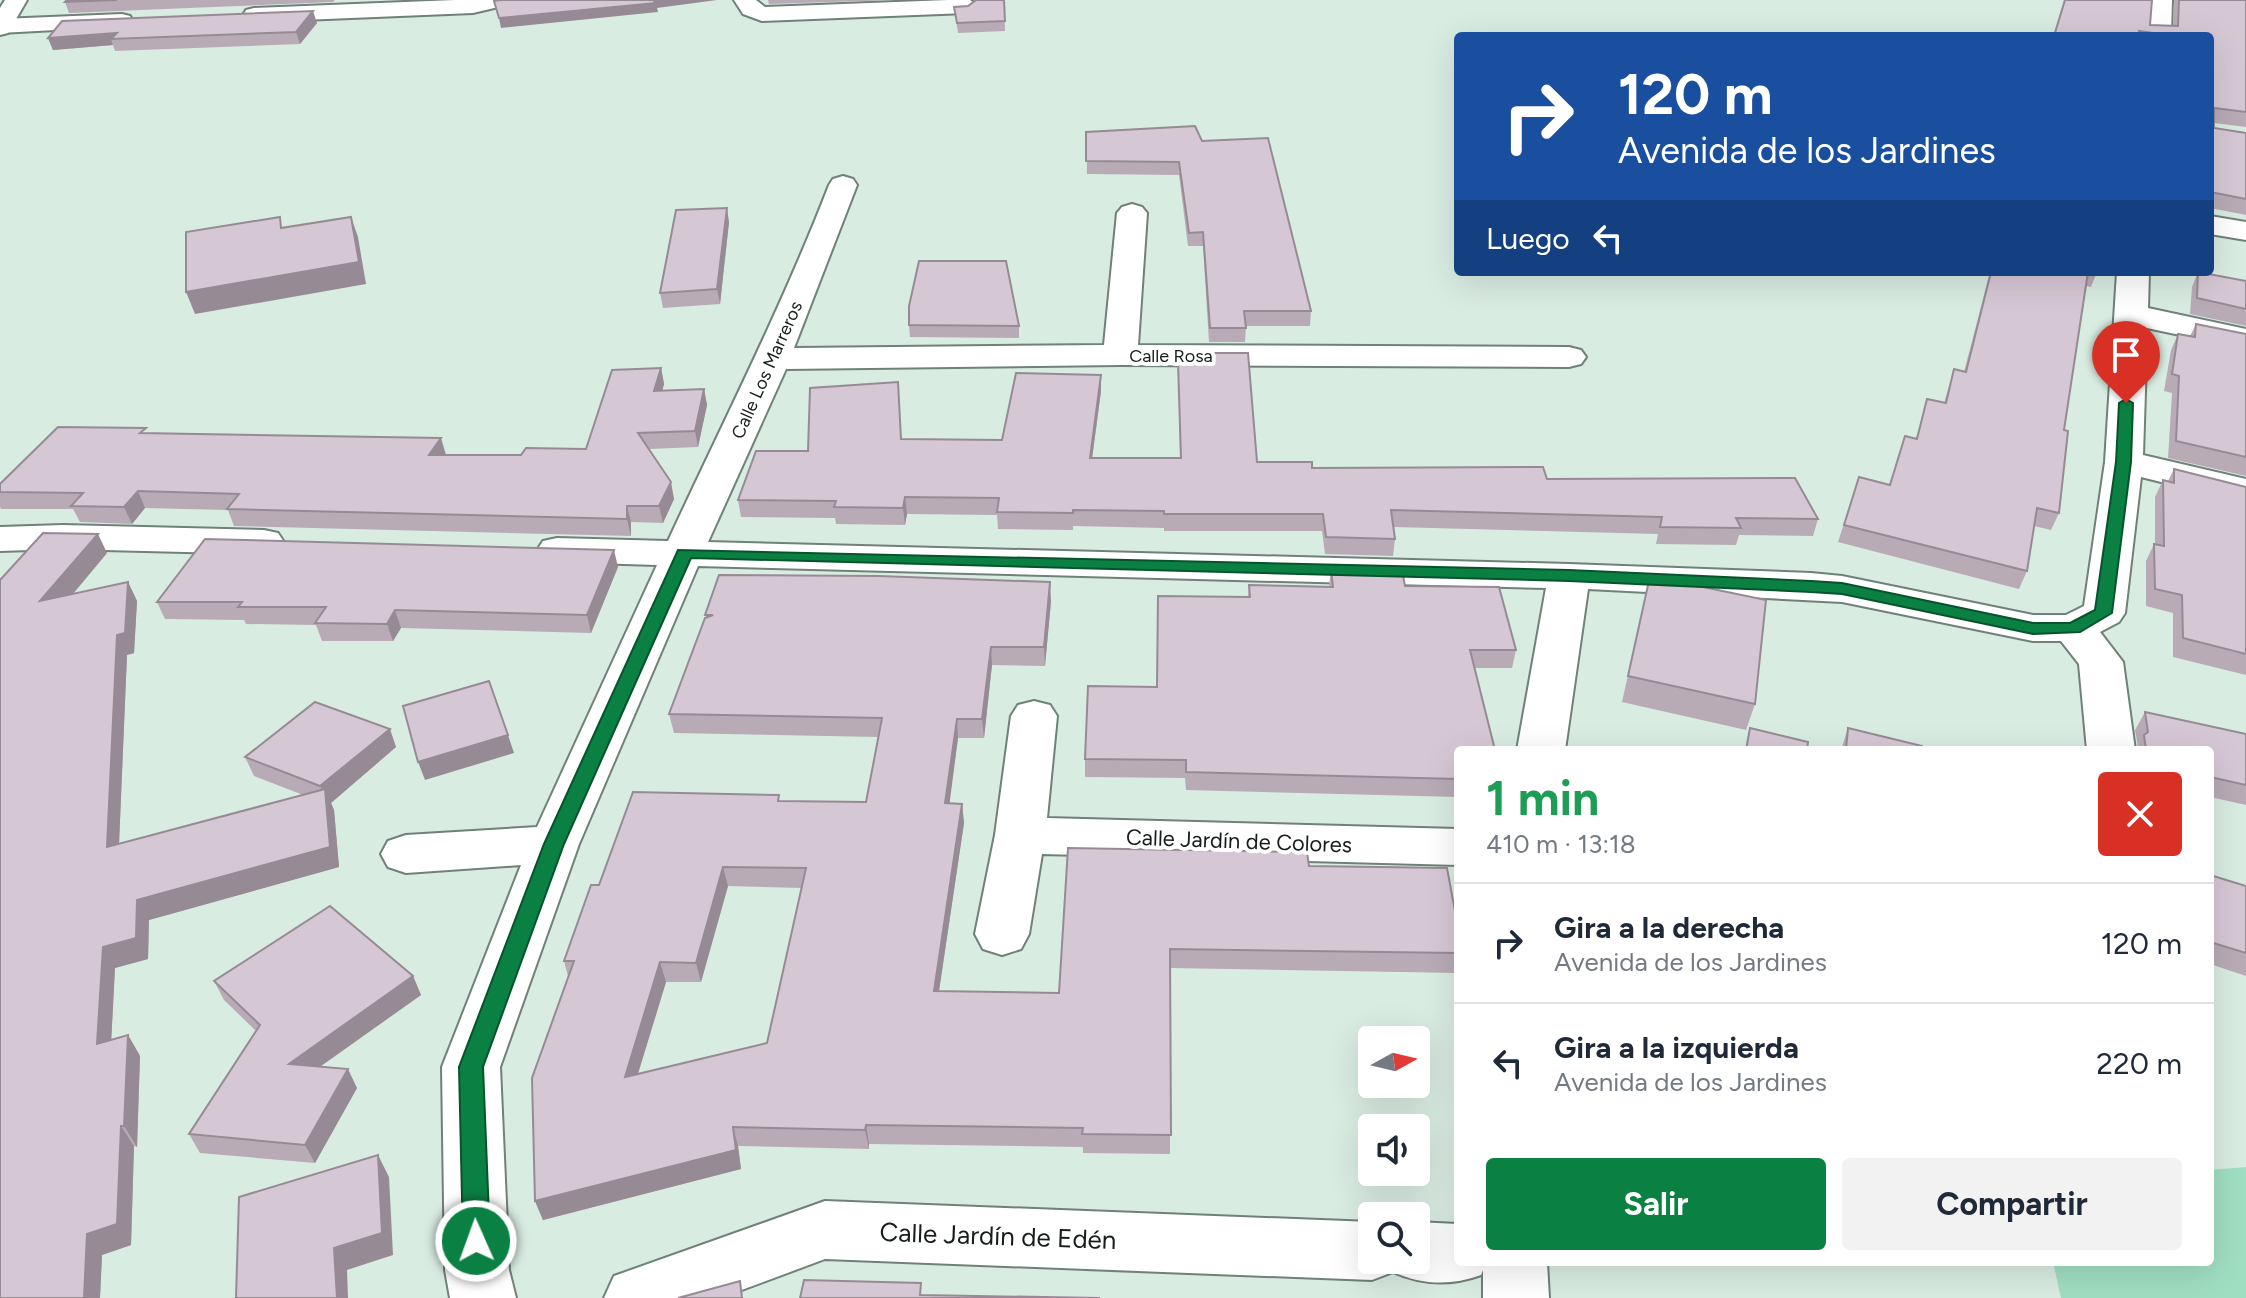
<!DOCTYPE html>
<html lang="es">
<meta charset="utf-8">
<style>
:root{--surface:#fff;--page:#f2f2f3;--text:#1f2937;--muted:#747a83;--line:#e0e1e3;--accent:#0b8043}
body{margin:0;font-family:Figtree,sans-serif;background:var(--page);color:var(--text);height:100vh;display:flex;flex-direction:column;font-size:30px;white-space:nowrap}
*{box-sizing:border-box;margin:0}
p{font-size:26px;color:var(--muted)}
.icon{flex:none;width:44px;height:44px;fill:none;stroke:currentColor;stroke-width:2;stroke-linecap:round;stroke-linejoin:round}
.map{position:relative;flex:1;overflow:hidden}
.details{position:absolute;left:1454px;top:746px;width:760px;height:520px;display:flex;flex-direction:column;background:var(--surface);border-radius:8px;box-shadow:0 8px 32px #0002}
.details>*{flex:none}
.guide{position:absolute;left:1454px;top:32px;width:760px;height:244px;border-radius:8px;box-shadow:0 8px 32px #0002;background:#1a4fa0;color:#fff;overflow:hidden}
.needle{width:52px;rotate:82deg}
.fabs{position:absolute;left:1358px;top:1026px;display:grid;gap:16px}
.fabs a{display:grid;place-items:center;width:72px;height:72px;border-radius:8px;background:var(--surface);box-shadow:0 8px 32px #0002;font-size:40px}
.pin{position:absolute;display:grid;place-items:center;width:68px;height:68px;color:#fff;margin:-82px -34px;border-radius:50% 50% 50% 0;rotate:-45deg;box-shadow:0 0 8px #0007}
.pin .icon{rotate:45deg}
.me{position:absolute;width:88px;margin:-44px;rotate:358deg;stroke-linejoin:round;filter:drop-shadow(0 0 6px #0008)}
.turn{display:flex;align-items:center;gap:28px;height:168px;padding:0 32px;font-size:36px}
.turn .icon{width:104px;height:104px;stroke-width:2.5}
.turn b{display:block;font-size:56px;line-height:68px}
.then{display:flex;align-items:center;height:76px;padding:0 32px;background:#0003;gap:16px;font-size:30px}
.round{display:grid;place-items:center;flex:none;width:84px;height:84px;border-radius:8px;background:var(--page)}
.summary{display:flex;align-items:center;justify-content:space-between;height:136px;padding:0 32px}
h1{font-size:48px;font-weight:700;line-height:60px;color:#1e9e55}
.primary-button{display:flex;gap:16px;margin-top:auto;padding:16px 32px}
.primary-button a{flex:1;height:92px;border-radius:8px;background:var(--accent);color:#fff;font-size:32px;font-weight:700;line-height:92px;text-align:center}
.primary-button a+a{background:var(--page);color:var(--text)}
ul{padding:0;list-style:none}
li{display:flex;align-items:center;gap:24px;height:120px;padding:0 32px;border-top:2px solid var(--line)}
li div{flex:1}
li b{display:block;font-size:30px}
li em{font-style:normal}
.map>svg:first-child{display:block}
.green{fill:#a0dec2}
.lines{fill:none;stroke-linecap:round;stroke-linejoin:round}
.minor-casing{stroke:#6f8178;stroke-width:4}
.major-casing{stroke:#6f8178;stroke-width:4}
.minor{fill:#fff;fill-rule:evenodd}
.major{fill:#fff;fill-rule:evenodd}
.wall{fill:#b8abb6;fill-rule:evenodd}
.shaded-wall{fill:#968b94}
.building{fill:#d6c7d4;stroke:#968b94;stroke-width:2;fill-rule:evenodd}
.route{fill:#0b8043;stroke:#07532c;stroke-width:2}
.labels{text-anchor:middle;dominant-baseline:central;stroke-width:8;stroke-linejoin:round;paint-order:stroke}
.far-street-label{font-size:18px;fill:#161d1a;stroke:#fff}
.street-label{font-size:22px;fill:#161d1a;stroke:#fff}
.near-street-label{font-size:26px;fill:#161d1a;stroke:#fff}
</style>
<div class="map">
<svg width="2246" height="1298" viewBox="0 0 2246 1298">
<rect width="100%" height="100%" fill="#d9ece2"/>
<polygon class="green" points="2246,1167 2246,1298 2061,1298 2053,1262 2210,1262 2210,1170"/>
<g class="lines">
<defs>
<g id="minor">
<polygon points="455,0 510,0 507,5 473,13 254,22 246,20 243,15 246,10 254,8"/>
<polygon points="734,0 756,0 765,7 948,0 970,0 978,6 967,13 762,21 743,14"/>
<polygon points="2150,0 2172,0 2171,36 2147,36"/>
<polygon points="122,14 130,16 133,21 130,26 0,33 1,19"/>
<path d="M843,176L853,179L857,185L794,348L1104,345L1117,213L1122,207L1132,204L1142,207L1147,213L1138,345L1569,347L1581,350L1586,357L1581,364L1569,367L1120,365L786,369L708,542L1569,564L1811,573L1842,576L2033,615H2066L2084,606L2105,462L2117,272H2149L2148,308L2246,329V349L2147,328L2143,455L2246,479V503L2141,477L2125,613L2119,622L2100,632L2123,662L2135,750H2087L2079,664L2061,641H2033L1842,602L1588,589L1565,750H1517L1546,588L698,566L579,844L500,1067L509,1270L516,1298H450L445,1270L442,1067L521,865L406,873L388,867L381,854L388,841L406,835L537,827L657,565L557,562L543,559L537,550L543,541L557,538L668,541C723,422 782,307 829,185L833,179Z"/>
<polygon points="2210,216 2246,222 2246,240 2210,234"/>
<polygon points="63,525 264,530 278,533 284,542 278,551 264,554 63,549 0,551 0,527"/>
<polygon points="1034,701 1050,705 1057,716 1047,818 1458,829 1458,865 1042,854 1029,934 1021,949 1002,955 983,949 975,934 995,835 1011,716 1018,705"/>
<path d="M825,1201L1372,1222V1260H1416V1222L1458,1224V1262H1547L1549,1298H1483V1270L1481,1275C1451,1286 1422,1285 1393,1272L1372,1280L825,1259L720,1298H604L614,1276Z"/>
</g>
<polygon id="major" points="5,0 27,0 8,33 0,35 0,8"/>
</defs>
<use href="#minor" class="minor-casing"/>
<use href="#major" class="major-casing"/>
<use href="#minor" class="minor"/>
<use href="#major" class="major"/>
</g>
<g class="wall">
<polygon points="67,0 335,0 333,2 69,13 65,2"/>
<polygon points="768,0 894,0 769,4"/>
<polygon points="974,0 1004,0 1005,31 958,33 954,7 968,6 975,1"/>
<polygon points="2064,0 2152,0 2150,25 2173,26 2174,0 2246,0 2246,127 2214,123 2214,128 2246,133 2246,215 2210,208 2210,36 2054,36"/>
<polygon points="317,23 300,44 115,51 113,45 53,50 48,38"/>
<polygon points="1086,132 1202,141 1311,311 1310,326 1246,326 1245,342 1209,342 1203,246 1188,246 1179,175 1087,174"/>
<polygon points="729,222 720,304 663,308 660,293"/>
<polygon points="1990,272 2097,272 2091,287 2086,286 2064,430 2059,513 2051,530 2034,526 2027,571 2019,589 1838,542 1859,477 1889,485 1905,436 1916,438 1927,399 1944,403 1954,369 1964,372"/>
<polygon points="2198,272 2246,281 2246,326 2190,314 2192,287"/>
<polygon points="2196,324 2246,334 2246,476 2168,458 2172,393 2164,391 2171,350 2178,334 2190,336"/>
<polygon points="909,325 1019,326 1019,338 910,337"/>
<polygon points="1212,353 1257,462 1312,468 1547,479 1818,519 1813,536 1739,535 1736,545 1656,544 1658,534 1394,527 1395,539 1393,556 1325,554 1322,531 1164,531 1164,528 1073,526 1073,530 998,529 997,515 907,514 905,525 836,524 835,518 741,517 738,500 808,451 1002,440 1101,375 1101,391 1092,458 1180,458 1178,362 1211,363"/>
<polygon points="661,368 664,384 662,391 704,389 707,405 698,447 649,449 674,499 663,523 631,522 631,536 234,526 228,510 145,508 132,524 80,522 73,509 1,509 0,507 0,484 148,433 446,455 521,455 586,449"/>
<polygon points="2174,469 2246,487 2246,675 2173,657 2173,613 2146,606 2146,561 2154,544 2155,544 2155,497 2163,480 2168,481"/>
<polygon points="107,553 73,594 128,582 137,601 134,653 127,655 119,844 303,795 254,776 245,757 396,747 331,803 334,810 339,867 149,920 148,959 115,968 111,1040 128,1035 140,1056 137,1147 134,1146 131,1245 102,1255 100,1298 0,1298 0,580"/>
<polygon points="618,567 591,633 401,628 393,641 322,641 316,625 246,624 244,620 165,619 157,602"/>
<polygon points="1331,568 1405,586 1516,650 1512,668 1475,668 1458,750 1458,797 1186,790 1185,778 1085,777 1085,759 1248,597 1249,585 1329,586"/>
<polygon points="1650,576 1755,704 1746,730 1622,702"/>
<path d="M1051,601L1045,666L992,665L984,738H958L949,803L962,804L964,823L939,991L1059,993L1309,866L1458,927V973L1170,968V1154L1083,1153V1147L869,1144V1149L738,1146L741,1169L543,1220L535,1201L568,976L564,961L599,885L780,801L866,802L878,737L674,733L669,714L706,617L705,615ZM728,886L802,888L767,1043L638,1074L666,982H701Z"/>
<polygon points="2145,712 2246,734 2246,805 2210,797 2210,750 2136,750 2138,747 2135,730"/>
<polygon points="1848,728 1922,750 1841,750"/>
<polygon points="2210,875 2246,886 2246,976 2210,964"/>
<polygon points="413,976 421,995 320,1067 357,1088 315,1163 200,1153 189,1134 256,1031 224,1000 214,981"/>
</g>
<g class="shaded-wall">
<polygon points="652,0 717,0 657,8 658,12 501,28 499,18"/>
<polygon points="313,11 317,23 300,44 296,32"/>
<polygon points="117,33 111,39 113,45 53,50 48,38"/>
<polygon points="727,208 729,222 720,304 717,289"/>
<polygon points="351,217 358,237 366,284 195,314 186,292"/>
<polygon points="661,368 664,384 658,407 654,391"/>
<polygon points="1101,375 1101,391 1090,474 1090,458"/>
<polygon points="704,389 707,405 698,447 695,431"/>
<polygon points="441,438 446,455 429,455"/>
<polygon points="671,482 674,499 663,523 659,506"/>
<polygon points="138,491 145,508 132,524 124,507"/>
<polygon points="905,497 907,514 905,525 903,508"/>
<polygon points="627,506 631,522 631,536 627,519"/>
<polygon points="98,534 107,553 50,621 40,601"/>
<polygon points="614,550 618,567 591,633 587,615"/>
<polygon points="128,582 137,601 134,653 127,655 118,868 107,847 117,635"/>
<polygon points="1050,582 1051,601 1045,666 1044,647"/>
<polygon points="395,610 401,628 393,641 387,624"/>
<polygon points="991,647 992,665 984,738 982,719"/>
<polygon points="957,719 958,738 947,823 945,803"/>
<polygon points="390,729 396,747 331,803 334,810 339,867 149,920 148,959 115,968 110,1065 97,1044 103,947 137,900 326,798 320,786"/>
<polygon points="508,735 514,753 425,780 418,762"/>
<polygon points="962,804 964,823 936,1011 934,991"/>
<polygon points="723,867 728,886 701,982 696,963"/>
<polygon points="660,962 666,982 631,1096 625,1077"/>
<polygon points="413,976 421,995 298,1082 289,1064"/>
<polygon points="128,1035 140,1056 137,1147 124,1126"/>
<polygon points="348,1069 357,1088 315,1163 305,1145"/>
<polygon points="866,1125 869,1144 869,1149 865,1130"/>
<polygon points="121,1126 134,1146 131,1245 102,1255 100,1298 84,1298 87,1234"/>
<polygon points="733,1127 738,1146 741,1169 543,1220 535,1201"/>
<polygon points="378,1155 389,1177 393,1255 347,1270 348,1298 337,1298 334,1248"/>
</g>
<g class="building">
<polygon points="67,0 117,0 65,2"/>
<polygon points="500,0 653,0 656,3 499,18 494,1"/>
<polygon points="976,0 1004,0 1005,21 957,23 954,7 968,6"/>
<polygon points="2065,0 2152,0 2150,25 2178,26 2179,0 2246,0 2246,112 2214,108 2214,128 2246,133 2246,199 2210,192 2210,36 2172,36 2139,31 2138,36 2054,36"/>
<polygon points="313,11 296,32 111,39 117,33 48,38 62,21"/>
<polygon points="1195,126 1202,141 1268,138 1311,311 1244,311 1246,328 1210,328 1203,232 1189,233 1179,162 1086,161 1086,132"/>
<polygon points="727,208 717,289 660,293 676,210"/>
<polygon points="280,217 281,228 351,217 359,262 186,292 186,232"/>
<polygon points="919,261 1006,261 1019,326 909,325 909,306"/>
<polygon points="1991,272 2088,272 2064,430 2068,431 2059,513 2037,508 2027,571 1844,525 1859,477 1890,485 1905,436 1917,439 1927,399 1946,403 1954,369 1966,372"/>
<polygon points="2198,272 2246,281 2246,309 2197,298"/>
<polygon points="2196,324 2246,334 2246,457 2176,441 2179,376 2172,374 2178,334 2195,337"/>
<polygon points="1212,353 1248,353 1257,462 1312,462 1312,468 1543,467 1547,479 1795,478 1818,519 1736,518 1741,528 1660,527 1662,517 1391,510 1395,539 1326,537 1323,514 1164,514 1164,511 1073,510 1073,513 997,512 999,498 905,497 903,508 834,507 836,501 738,500 756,451 808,451 810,388 898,382 901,439 1002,440 1016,373 1101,375 1090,458 1181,458 1178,362 1212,363"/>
<polygon points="661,368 654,391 704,389 695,431 638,433 671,482 659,506 627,506 627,519 227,509 239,494 138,491 124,507 71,506 83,493 0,492 0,484 58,427 146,428 140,433 441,438 429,455 521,455 526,448 586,449 612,370"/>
<polygon points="2174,469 2246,487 2246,654 2183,638 2182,595 2155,589 2154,544 2164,546 2163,480 2174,483"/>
<polygon points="43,533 98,534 40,601 128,582 125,633 117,635 107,847 325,789 330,847 137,900 136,938 103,947 97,1044 128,1035 124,1126 121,1126 117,1224 87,1234 84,1298 0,1298 0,580"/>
<polygon points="205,539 614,550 587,615 395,610 387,624 315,623 326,607 238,607 242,602 157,602"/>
<polygon points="1331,568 1402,570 1405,586 1499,587 1516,650 1470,650 1495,750 1458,750 1458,779 1186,772 1186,760 1085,759 1088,686 1157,687 1158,596 1250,597 1249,585 1333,587"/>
<path d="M719,575L879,576L1050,582L1044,647H991L982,719H957L945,803L962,804L934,991L1059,993L1068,848L1307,852L1309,866L1447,868L1458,927V953L1170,949L1171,1135L1082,1134L1083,1128L866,1125L865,1130L733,1127L736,1150L535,1201L532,1078L574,961H564L591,885H599L633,792L779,795L778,801L866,802L882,718L669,714L705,618L713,615H705ZM723,867L806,868L767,1043L625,1077L660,962L696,963Z"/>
<polygon points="1650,576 1766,600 1755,704 1628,676"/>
<polygon points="489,681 508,735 418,762 403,706"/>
<polygon points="315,702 390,729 320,786 245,757"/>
<polygon points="2145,712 2246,734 2246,785 2210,777 2210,750 2146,750 2144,735 2148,732"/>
<polygon points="1750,728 1808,742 1807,750 1746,750"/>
<polygon points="1848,728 1922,746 1922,750 1846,750"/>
<polygon points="2210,875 2246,886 2246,953 2210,942"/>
<polygon points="330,906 413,976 289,1064 348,1069 305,1145 189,1134 260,1025 214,981"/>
<polygon points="378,1155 382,1233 334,1248 337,1298 236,1298 239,1197"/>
<polygon points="804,1280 921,1283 920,1295 1100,1298 800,1298"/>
<polygon points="740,1281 742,1298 678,1298"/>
</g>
<polygon class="route" points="2126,399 2133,403 2131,462 2112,613 2080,632 2033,634 1842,594 1811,592 1569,581 691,558 564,844 483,1067 490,1241 486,1249 476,1253 467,1249 463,1241 459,1067 544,844 678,550 1569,570 1811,581 1842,583 2033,623 2070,623 2095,610 2116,462 2119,403"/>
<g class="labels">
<g class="far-street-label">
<text x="1171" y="356">Calle Rosa</text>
<text transform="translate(767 370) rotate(-66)">Calle Los Marreros</text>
</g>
<g class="street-label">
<text transform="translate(1239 841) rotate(2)">Calle Jardín de Colores</text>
</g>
<g class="near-street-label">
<text transform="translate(998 1236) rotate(2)">Calle Jardín de Edén</text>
</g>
</g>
</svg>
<div class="fabs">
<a><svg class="needle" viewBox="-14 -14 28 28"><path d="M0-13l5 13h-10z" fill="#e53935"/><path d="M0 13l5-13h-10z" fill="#747a83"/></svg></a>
<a><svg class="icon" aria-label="sound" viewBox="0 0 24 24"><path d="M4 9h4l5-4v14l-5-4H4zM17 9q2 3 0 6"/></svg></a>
<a><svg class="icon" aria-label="search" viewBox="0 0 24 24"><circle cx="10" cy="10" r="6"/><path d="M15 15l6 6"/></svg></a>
</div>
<div class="pin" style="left:2126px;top:403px;background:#d93025"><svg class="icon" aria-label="arrive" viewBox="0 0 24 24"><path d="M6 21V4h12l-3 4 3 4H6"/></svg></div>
<svg class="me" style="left:476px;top:1241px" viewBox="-20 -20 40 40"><circle r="17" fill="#0b8043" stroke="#fff" stroke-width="3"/><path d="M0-11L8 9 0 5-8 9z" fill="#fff"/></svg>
<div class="guide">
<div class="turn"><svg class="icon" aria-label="right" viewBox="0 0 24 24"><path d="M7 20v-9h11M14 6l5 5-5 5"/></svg><div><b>120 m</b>Avenida de los Jardines</div></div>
<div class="then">Luego<svg class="icon" aria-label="left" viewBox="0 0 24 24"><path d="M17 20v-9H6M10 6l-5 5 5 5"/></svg></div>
</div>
<section class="details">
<div class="summary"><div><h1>1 min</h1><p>410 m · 13:18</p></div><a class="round" style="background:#d93025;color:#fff"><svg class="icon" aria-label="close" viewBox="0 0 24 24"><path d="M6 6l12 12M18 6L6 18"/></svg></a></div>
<ul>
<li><svg class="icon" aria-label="right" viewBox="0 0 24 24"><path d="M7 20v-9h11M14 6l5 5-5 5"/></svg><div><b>Gira a la derecha</b><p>Avenida de los Jardines</p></div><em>120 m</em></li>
<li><svg class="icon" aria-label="left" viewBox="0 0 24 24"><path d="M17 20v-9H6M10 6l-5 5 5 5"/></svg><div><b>Gira a la izquierda</b><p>Avenida de los Jardines</p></div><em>220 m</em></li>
</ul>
<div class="primary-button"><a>Salir</a><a>Compartir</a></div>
</section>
</div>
